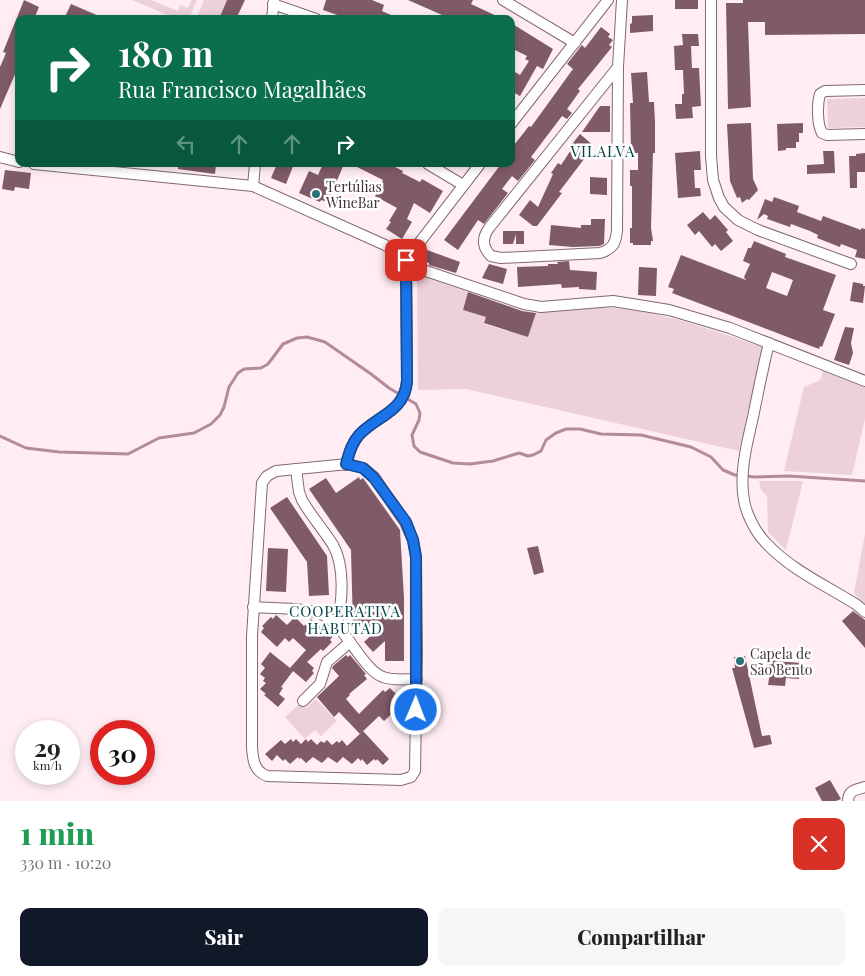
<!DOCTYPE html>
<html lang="pt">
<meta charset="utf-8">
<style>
:root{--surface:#fff;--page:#f6f6f6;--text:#222;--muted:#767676;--accent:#111827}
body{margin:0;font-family:"Playfair Display",serif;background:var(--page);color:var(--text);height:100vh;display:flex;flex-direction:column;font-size:19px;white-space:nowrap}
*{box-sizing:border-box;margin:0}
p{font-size:16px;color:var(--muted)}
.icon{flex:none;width:28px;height:28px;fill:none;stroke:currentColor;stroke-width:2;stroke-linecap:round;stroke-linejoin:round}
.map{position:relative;height:801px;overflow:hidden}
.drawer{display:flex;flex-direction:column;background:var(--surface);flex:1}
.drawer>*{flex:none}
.hud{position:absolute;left:15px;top:15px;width:500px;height:152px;border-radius:10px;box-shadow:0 2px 8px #0003;background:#0b6e4f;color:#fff;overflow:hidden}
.speed{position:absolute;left:15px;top:720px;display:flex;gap:10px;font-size:25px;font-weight:700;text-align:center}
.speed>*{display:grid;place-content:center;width:65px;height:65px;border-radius:50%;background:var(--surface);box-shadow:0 2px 8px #0003;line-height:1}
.speed small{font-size:12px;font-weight:400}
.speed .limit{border:8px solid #d22;background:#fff;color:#111}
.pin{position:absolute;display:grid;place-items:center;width:42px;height:42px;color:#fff;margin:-21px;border-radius:10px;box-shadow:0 2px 8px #0006}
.me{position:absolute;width:55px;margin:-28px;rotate:1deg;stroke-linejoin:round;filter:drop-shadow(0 0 4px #0008)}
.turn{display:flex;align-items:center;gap:18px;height:105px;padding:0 20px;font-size:22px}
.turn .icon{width:65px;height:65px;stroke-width:2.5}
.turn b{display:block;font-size:35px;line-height:42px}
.lanes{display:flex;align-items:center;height:48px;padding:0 20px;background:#0003;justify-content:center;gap:25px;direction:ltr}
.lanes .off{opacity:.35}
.round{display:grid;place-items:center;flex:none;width:52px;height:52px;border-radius:10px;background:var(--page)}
.summary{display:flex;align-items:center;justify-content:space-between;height:85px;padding:0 20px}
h1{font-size:30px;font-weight:800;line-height:38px;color:#1e9e55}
.action{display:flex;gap:10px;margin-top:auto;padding:10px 20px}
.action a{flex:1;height:58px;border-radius:10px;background:var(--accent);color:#fff;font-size:20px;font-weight:800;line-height:58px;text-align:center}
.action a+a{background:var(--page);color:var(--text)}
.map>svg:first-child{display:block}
.green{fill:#ecd0da}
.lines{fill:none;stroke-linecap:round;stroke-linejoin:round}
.stream{stroke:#b38b9a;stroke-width:3}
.building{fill:#7f5a68;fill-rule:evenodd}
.minor-casing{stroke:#826972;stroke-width:12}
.minor{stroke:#fff;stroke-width:10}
.route-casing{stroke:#114b97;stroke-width:12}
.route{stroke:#1a73e8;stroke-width:9}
.poi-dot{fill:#2a737a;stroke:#fff;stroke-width:2}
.labels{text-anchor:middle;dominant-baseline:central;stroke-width:5;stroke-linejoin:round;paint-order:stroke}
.poi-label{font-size:14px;fill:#403539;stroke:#fff;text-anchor:start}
.neighbourhood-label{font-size:15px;letter-spacing:1px;fill:#004248;stroke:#fff}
</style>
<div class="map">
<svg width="865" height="801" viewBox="0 0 865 801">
<rect width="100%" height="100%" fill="#ffedf3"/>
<g class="green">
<polygon points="132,0 151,0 178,11 180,5 188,8 192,0 197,0 189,19 177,19"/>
<polygon points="204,0 227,0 219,19 196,19"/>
<polygon points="865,98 865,127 828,128 827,99"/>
<path d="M422,276L468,292L463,310L486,317L484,324L528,337L536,313C552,311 569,307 585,307C647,305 706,328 763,347L739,451L466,389L418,390L417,279Z"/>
<polygon points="823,370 865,386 865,419 852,475 784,471 804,387 820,380"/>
<polygon points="759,481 803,481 786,550 768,532 767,496 761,490"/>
<polygon points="865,534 865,607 854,593"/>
<polygon points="316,699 337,721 321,736 315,730 305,739 285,717 301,703 306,708"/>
</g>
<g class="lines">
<polyline class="stream" points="0,436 26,448 59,452 128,454 159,438 194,433 211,424 220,415 224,407 229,387 238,373 244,369 261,368 268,364 283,344 297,338 307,337 325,342 371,374 389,388 416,404 420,413 419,420 412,435 414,446 420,452 453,463 470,464 493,461 519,453 528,456 533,455 541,451 546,440 556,433 566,429 580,429 601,434 641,435 691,447 711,457 723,470 735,475 755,477 789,476 865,481"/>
</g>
<g class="building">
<polygon points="24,0 39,7 34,19 19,19 19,65 0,109 0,67 6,53 3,52"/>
<polygon points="227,0 245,0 236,19 219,19"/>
<polygon points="326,0 372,0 384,5 382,11 400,19 354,19 343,15 343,17 323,10"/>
<polygon points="408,0 473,0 471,4 503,19 441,19 442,15"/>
<rect x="675" y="0" width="23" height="9"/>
<polygon points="743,0 865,0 865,34 765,35 765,22 748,22 751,107 728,109 726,3 743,3"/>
<polygon points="71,4 106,19 64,19"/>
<polygon points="653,15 653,31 630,33 630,24 632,23 632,16"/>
<polygon points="511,23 553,49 543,69 537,66 520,96 511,91 511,78 515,72 520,75 529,61 525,59 527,56 511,48"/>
<polygon points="601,27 610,34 608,37 613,40 609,45 612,47 578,89 580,91 567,109 572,113 567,119 562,116 531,157 535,160 518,181 512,176 502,189 508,193 484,224 478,220 458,250 444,240 501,164 511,164 511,149 529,126 531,127 573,69 567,64 582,45 585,48"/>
<polygon points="682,34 698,34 699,46 691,46 692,68 699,68 701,106 692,107 693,118 676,119 675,104 682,104 682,94 684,94 683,70 675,70 674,46 683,45"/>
<polygon points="647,72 649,102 654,102 655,122 655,153 653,153 651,228 653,241 651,241 651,245 633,245 633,243 630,243 630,228 632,228 632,186 630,186 630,170 638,170 638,153 634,153 634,151 631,151 630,103 633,103 631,73"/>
<polygon points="600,106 610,106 610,132 582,132"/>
<polygon points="751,123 753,179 758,190 749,200 747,199 742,203 740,197 737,198 730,181 727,124"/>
<polygon points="803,123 803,133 799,133 799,142 796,142 796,148 786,148 786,150 778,151 777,124"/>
<polygon points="580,134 594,146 559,192 562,193 537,226 533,226 519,215 530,200 538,207 553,174 551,173 558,163 561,165 571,150 569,148"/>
<polygon points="700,151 701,170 694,170 695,188 700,188 701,196 678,198 675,153"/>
<polygon points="823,151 834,151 835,173 807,174 807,165 824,164"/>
<polygon points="865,153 865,172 857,172 857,188 850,188 849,156 856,156 856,154"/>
<polygon points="178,164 216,164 215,174 178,169"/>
<polygon points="277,164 294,164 286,184 271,178"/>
<polygon points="323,164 344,164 328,202 321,200 320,202 299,193 309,171 318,175"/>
<polygon points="351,164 389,164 403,171 402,173 420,182 422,179 443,191 430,213 414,203 407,219 412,222 402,239 386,229 391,222 389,221 397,208 375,196 383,180"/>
<polygon points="5,170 31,173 29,189 15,187 14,191 2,189"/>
<polygon points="590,177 607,178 607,195 590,194"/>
<polygon points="774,197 799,206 797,212 821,221 823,216 861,230 861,228 865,229 865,259 855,257 857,250 841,244 840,247 817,238 818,235 810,231 791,224 790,227 767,219 768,216 764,214 757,220 765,199 772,202"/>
<polygon points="703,212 710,220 715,215 728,230 726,232 733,241 721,251 715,244 712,247 699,231 695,235 687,225"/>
<polygon points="591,219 605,219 604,244 599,246 573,247 549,245 551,225 581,228 581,225 591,225"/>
<polygon points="503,231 524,231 524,244 516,244 516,234 513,244 503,244"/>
<path d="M754,241L786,254L785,257L836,275L823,310L835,314L822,347L820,346L819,349L751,323L672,293L674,289L668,287L681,255L746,280L744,277L750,264L743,261L748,248H751ZM772,272L793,280L787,296L766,288Z"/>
<polygon points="427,250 460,262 456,273 429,265 429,263 423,261"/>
<polygon points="569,261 570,270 597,272 596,290 579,289 579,287 562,288 561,284 518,287 517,267 548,266 548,264 558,264 557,262"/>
<polygon points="489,264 507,269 503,284 482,278"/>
<polygon points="639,267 657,268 656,296 638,295"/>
<polygon points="853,282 863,284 863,286 865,286 863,303 850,301"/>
<polygon points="468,292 522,311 536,313 528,337 484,323 486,317 463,310"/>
<polygon points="845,327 854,328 851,343 853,353 849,365 834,360"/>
<polygon points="359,477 360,480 363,478 400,530 404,598 404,661 385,661 385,641 373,652 364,642 381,626 353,627 351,550 309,489 326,478 336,493"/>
<polygon points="287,497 327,556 329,595 309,596 307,562 270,508"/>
<polygon points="538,546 544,572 534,575 527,548"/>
<polygon points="268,548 288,549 286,592 266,591"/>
<polygon points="853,611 865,620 865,648 842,621"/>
<polygon points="276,615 287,625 295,617 304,626 311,619 320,627 322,626 333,636 330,640 332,642 323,651 321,649 307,662 314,668 312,671 314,673 306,682 293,671 281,687 283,688 279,694 285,699 278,707 264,695 266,694 260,689 266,683 263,681 265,678 260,674 265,668 261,664 270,652 290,668 306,650 293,638 289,642 285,638 277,647 261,632 264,628 262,626 271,617 273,619"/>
<polygon points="346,655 348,657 350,655 366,674 364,675 367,679 349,694 350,695 346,699 359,714 383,690 385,692 390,688 402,700 397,705 399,707 384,721 379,716 360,734 339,712 334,717 317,697 339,676 332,668 333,666"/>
<polygon points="745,656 762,736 770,735 772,744 754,748 732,668 735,668 734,657"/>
<polygon points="768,660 800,663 799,679 786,678 785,686 768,685 770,672 767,672"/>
<polygon points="363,731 389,759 383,765 377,759 376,761 374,759 367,765 362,759 361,761 358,758 352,764 343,757 337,763 328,757 322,763 313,757 306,763 301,758 299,759 298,757 290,764 285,759 283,761 277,755 272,761 265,754 281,740 285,744 291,739 293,742 296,739 301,744 306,739 308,742 311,739 317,745 321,741 324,743 327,740 332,745 337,741 339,743 342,740 347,746"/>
<polygon points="830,780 841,799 836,801 822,801 815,788"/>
</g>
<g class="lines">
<defs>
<g id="minor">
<polyline points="503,0 575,43"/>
<polyline points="711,0 711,156 713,180 719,198 724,207 738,220 758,230 851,264"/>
<polyline points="273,4 316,19"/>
<polyline points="272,19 274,0"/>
<path d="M618,67L489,228C482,238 482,247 491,256L501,258L600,253C613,249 616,243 617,230L618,67L622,0"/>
<path d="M865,90L825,91L820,94C817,104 817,124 822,133L827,135L865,134"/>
<polyline points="511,124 608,0"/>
<polyline points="0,157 19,162"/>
<polyline points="34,164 253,186 385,245 423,270 524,304 541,307 613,301 669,310 730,328 865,381"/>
<polyline points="428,164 463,185"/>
<polyline points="253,186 255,164"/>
<path d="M769,343C763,367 758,392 753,417C747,443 739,473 744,500C746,514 756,533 766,543C791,570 827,586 857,605L865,612"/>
<path d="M348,464L363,468L374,477L405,522L413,540L416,557L417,654L415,771L411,777L401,780L267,776C254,771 253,760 252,748V636L262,483L267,476L276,471Z"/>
<path d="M346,465C349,454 351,444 359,435C376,416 405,412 407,381L406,260L480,164"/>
<path d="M296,469L299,492L302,500C311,516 323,529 333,545C345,566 343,603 336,626"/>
<path d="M253,607C272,609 311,607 325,616C346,627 363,670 383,677C393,681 406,679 417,679"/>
<polyline points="303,701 320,684 327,662 350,642"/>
<path d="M848,801C848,790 856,790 865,787"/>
</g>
</defs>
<use href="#minor" class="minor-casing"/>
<use href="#minor" class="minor"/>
</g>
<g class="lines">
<defs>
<path id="route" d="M406,260L407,381C405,412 376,416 359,435C351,444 349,454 346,464L363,468L374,478L406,522L413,540L416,557V710"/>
</defs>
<use href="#route" class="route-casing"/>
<use href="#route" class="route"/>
</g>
<g class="poi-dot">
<circle cx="316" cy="194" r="5"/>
<circle cx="740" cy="661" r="5"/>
</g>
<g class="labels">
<g class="poi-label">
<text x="326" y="186">Tertúlias<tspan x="326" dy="16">WineBar</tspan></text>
<text x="750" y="653">Capela de<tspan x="750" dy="16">São Bento</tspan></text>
</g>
<g class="neighbourhood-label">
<text x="603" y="151">VILALVA</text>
<text x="345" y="611">COOPERATIVA<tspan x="345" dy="17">HABUTAD</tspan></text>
</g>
</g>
</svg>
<div class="speed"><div>29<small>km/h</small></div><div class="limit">30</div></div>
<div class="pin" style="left:406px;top:260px;background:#d93025"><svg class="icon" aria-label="arrive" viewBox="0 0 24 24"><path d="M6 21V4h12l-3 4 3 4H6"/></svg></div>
<svg class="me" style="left:416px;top:710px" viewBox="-20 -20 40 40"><circle r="17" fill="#1a73e8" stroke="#fff" stroke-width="3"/><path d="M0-11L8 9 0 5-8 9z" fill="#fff"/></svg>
<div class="hud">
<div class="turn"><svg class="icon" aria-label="right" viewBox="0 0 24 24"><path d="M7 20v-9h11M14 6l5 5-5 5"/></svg><div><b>180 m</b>Rua Francisco Magalhães</div></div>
<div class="lanes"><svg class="icon off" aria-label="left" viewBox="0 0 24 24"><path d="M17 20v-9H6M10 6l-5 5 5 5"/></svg><svg class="icon off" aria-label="ahead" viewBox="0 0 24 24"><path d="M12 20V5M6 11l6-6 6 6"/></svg><svg class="icon off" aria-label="ahead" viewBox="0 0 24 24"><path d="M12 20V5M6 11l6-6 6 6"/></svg><svg class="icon" aria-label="right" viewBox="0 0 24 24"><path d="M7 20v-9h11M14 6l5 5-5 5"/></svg></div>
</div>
</div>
<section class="drawer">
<div class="summary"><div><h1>1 min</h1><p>330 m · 10:20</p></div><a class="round" style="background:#d93025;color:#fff"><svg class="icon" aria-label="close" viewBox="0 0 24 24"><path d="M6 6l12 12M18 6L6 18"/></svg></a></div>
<div class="action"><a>Sair</a><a>Compartilhar</a></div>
</section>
